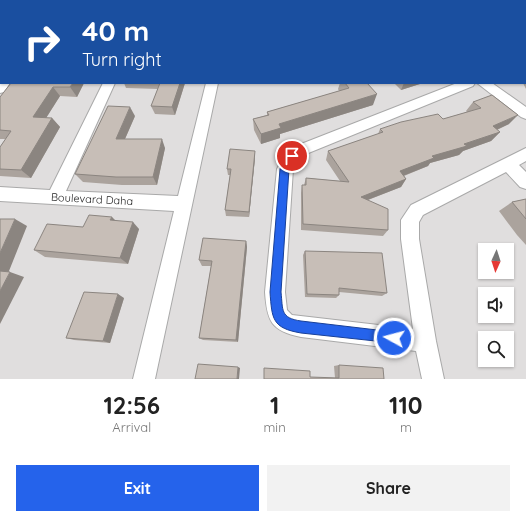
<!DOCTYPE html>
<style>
:root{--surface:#fff;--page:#f2f2f2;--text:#222;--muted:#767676;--accent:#2563eb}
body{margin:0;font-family:Quicksand,sans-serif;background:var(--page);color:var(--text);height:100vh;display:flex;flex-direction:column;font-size:15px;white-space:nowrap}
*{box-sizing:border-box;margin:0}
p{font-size:13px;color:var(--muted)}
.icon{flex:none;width:22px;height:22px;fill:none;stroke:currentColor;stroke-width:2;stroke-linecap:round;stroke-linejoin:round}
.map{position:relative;height:379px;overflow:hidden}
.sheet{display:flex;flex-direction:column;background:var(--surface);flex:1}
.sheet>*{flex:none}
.guide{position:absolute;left:0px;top:0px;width:526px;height:84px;box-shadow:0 1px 3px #0004;background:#1a4fa0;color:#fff;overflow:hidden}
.needle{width:26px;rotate:183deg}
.buttons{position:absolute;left:478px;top:243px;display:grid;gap:8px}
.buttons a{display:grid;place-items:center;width:36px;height:36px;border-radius:0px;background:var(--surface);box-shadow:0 1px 3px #0004;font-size:20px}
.pin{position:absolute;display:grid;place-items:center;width:34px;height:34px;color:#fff;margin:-17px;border:2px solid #fff;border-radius:50%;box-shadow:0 1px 4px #0007}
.me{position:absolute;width:44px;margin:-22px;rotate:277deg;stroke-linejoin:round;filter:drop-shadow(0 0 3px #0008)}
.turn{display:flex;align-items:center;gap:14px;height:84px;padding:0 16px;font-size:18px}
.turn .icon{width:52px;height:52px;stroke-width:2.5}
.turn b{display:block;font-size:28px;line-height:34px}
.eta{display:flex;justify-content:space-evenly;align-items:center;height:68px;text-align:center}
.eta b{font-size:24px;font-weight:800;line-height:28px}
.cta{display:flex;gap:8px;margin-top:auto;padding:8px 16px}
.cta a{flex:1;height:46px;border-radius:0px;background:var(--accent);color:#fff;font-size:16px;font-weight:800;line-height:46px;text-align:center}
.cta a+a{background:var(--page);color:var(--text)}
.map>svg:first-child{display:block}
.residential{fill:#e0dede;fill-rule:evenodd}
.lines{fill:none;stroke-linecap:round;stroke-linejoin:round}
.minor-casing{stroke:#a9a9a9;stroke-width:2}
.minor{fill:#fff;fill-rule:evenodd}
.wall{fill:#aba39d}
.shaded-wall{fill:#8b8580}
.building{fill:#c7beb7;stroke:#8b8580}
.route{fill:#2563eb;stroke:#184099}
.labels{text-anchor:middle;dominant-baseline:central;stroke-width:3;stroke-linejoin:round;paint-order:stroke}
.street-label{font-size:11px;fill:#222;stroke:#fff}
</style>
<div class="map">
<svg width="526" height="379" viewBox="0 0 526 379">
<rect width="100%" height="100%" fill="#f2efe8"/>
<path class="residential" d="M0,0H526V379H0ZM1,1H525V83H1ZM485,250H507V272H485ZM485,294H507V316H485ZM485,338H507V360H485Z"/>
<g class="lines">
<defs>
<g id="minor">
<rect x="49" y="0" width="10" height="1"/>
<rect x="145" y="0" width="10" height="1"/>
<polygon points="212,0 222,0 223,1 213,1"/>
<polygon points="317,0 327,0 328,1 318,1"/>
<polygon points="1,60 1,68 0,69 0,61"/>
<polygon points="0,80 1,83 10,83 4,92 0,93"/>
<polygon points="103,83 115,83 66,191 178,196 206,83 218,83 155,379 133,379 174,211 0,201 0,187 50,190"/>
<path d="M457,83H475L473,86L306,154L296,162L293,169L285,292L287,310L292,315L413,329L401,239V220L411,205L526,148V161L519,165L526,172V189L520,187L506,172L423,215L419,222V239L436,341L444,379H422L416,351L301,337C271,331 267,321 265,292L277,169L284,156L296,146Z"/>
<polygon points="477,83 492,83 526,107 526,119 521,117"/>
</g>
</defs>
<use href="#minor" class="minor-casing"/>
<use href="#minor" class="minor"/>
</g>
<g class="wall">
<rect x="525" y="13" width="1" height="50"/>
<polygon points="526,70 526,89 523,83 525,83 525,72"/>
<polygon points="11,83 84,83 77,97 60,96 46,118 52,118 60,127 31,178 0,176 0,147 6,139 0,139 0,97"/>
<polygon points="124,83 185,83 175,115 155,114 151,106 158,89 126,88"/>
<polygon points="340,83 367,83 373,105 280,134 280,138 261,144 254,130 253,119 267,115 267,112 339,91 338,89"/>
<polygon points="394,83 423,83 401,90"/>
<polygon points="473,102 509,124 497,130 500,132 491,141 463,151 459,155 430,163 428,166 404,176 406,179 401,187 368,200 388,230 383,236 301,230 301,193 302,185 304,185 306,178 340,181 326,160 328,151 378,134 380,129 443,119 467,112 466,111"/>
<polygon points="135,116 125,139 165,148 157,185 122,185 83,182 75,174"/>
<polygon points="255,158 249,217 226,216 225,210 230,175 228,175 227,169"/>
<polygon points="526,199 526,245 517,235 499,211 512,202"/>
<polygon points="115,220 139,229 128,264 45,257 34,250 83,227"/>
<polygon points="246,241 247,247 238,342 203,340 199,338 211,266 202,266 199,260"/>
<polygon points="305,251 387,293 382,296 339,292 339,295 336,298 305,297 303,255"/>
<polygon points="124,298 110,343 74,340 66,338"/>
<polygon points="339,365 384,379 264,379 310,377 335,378 334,366"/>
</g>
<g class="shaded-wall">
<polygon points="24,0 34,0 34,1 23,1"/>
<polygon points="124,0 133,0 132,1 123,1"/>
<polygon points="73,83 84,83 77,97 70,87"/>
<polygon points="180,83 185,83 175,115 172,107"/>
<polygon points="404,83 423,83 401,90"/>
<polygon points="53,87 60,96 41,126 33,117"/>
<polygon points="377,94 373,105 280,134 280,138 261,144 261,134 279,124"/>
<polygon points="130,107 135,116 121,148 116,139"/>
<polygon points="518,115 509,124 485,135 493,126"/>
<polygon points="52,118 60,127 31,178 21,170"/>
<polygon points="500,132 491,141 463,151 459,155 430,163 428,166 395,179 400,171 432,156 464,144"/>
<polygon points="162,139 165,148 157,185 153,177"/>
<polygon points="255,151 255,158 249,217 249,212"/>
<polygon points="406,179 401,187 357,204 361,197"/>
<polygon points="112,217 119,224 110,220"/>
<polygon points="15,219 27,226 7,276 0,273 0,253"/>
<polygon points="133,222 139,229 128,264 120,258"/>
<polygon points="246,241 247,247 238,342 236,340"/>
<polygon points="10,272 24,277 0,324 0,291"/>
<polygon points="118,294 124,298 110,343 103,341"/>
<polygon points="238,367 240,368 239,379 237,379"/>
</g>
<g class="building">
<polygon points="5,0 24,0 23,1 4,1"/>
<polygon points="73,0 124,0 123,1 72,1"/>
<rect x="152" y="0" width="56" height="1"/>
<rect x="525" y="13" width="1" height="36"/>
<polygon points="11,83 73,83 70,87 53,87 33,117 52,118 21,170 0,169 0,147 11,131 0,130 0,97"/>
<polygon points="160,83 180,83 172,107 151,106"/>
<polygon points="345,83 367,83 377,94 279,124 281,128 261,134 253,119 269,115 267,112 349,88"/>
<polygon points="492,95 518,115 493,126 500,132 464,144 467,146 432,156 434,158 400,171 406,179 361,197 388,209 388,230 303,224 302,185 306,185 306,178 349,182 328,151 383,132 380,129 401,122 438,114 443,119 481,108 473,102"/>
<polygon points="108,106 130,107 116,139 162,139 153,177 116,177 75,174"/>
<polygon points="230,149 255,151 249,212 225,210 231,169 227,169"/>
<polygon points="526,199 526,219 512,202"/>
<polygon points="89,215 112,217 110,220 133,222 120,258 34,250 47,224 83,227"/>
<polygon points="0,219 15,219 0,253"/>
<polygon points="203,238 246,241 236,340 199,338 212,261 199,260"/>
<polygon points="305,251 382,253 387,293 339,288 339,295 307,294"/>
<polygon points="0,271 10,272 0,291"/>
<polygon points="84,292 118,294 103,341 66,338"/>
<polygon points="198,364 238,367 237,379 195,379"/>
<polygon points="339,365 383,368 384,379 264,379 264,368 310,371 310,377 339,378"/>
</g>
<path class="route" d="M292,152L296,156L289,169L281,292C283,310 280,318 301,321L394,332L398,333L400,338L398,342L394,343L301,333C272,328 272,319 270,292L280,169C282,163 285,155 292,152Z"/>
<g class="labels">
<g class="street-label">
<text transform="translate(92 199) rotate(3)">Boulevard Daha</text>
</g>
</g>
</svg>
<div class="buttons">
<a><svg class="needle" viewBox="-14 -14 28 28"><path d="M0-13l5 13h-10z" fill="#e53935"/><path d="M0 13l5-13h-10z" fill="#767676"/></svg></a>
<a><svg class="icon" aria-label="sound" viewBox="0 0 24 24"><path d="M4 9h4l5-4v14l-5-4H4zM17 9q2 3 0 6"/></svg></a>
<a><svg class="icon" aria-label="search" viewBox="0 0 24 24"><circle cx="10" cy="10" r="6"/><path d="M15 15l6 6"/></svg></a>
</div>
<div class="pin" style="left:292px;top:156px;background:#d93025"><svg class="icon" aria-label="arrive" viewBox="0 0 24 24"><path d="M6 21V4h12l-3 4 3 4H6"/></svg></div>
<svg class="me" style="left:394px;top:338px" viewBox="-20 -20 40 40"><circle r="17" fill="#2563eb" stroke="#fff" stroke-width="3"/><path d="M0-11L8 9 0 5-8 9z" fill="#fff"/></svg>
<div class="guide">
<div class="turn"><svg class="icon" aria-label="right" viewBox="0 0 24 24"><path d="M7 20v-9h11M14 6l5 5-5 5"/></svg><div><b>40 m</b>Turn right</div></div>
</div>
</div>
<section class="sheet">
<div class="eta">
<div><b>12:56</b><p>Arrival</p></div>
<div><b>1</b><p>min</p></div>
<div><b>110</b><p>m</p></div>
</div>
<div class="cta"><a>Exit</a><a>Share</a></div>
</section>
